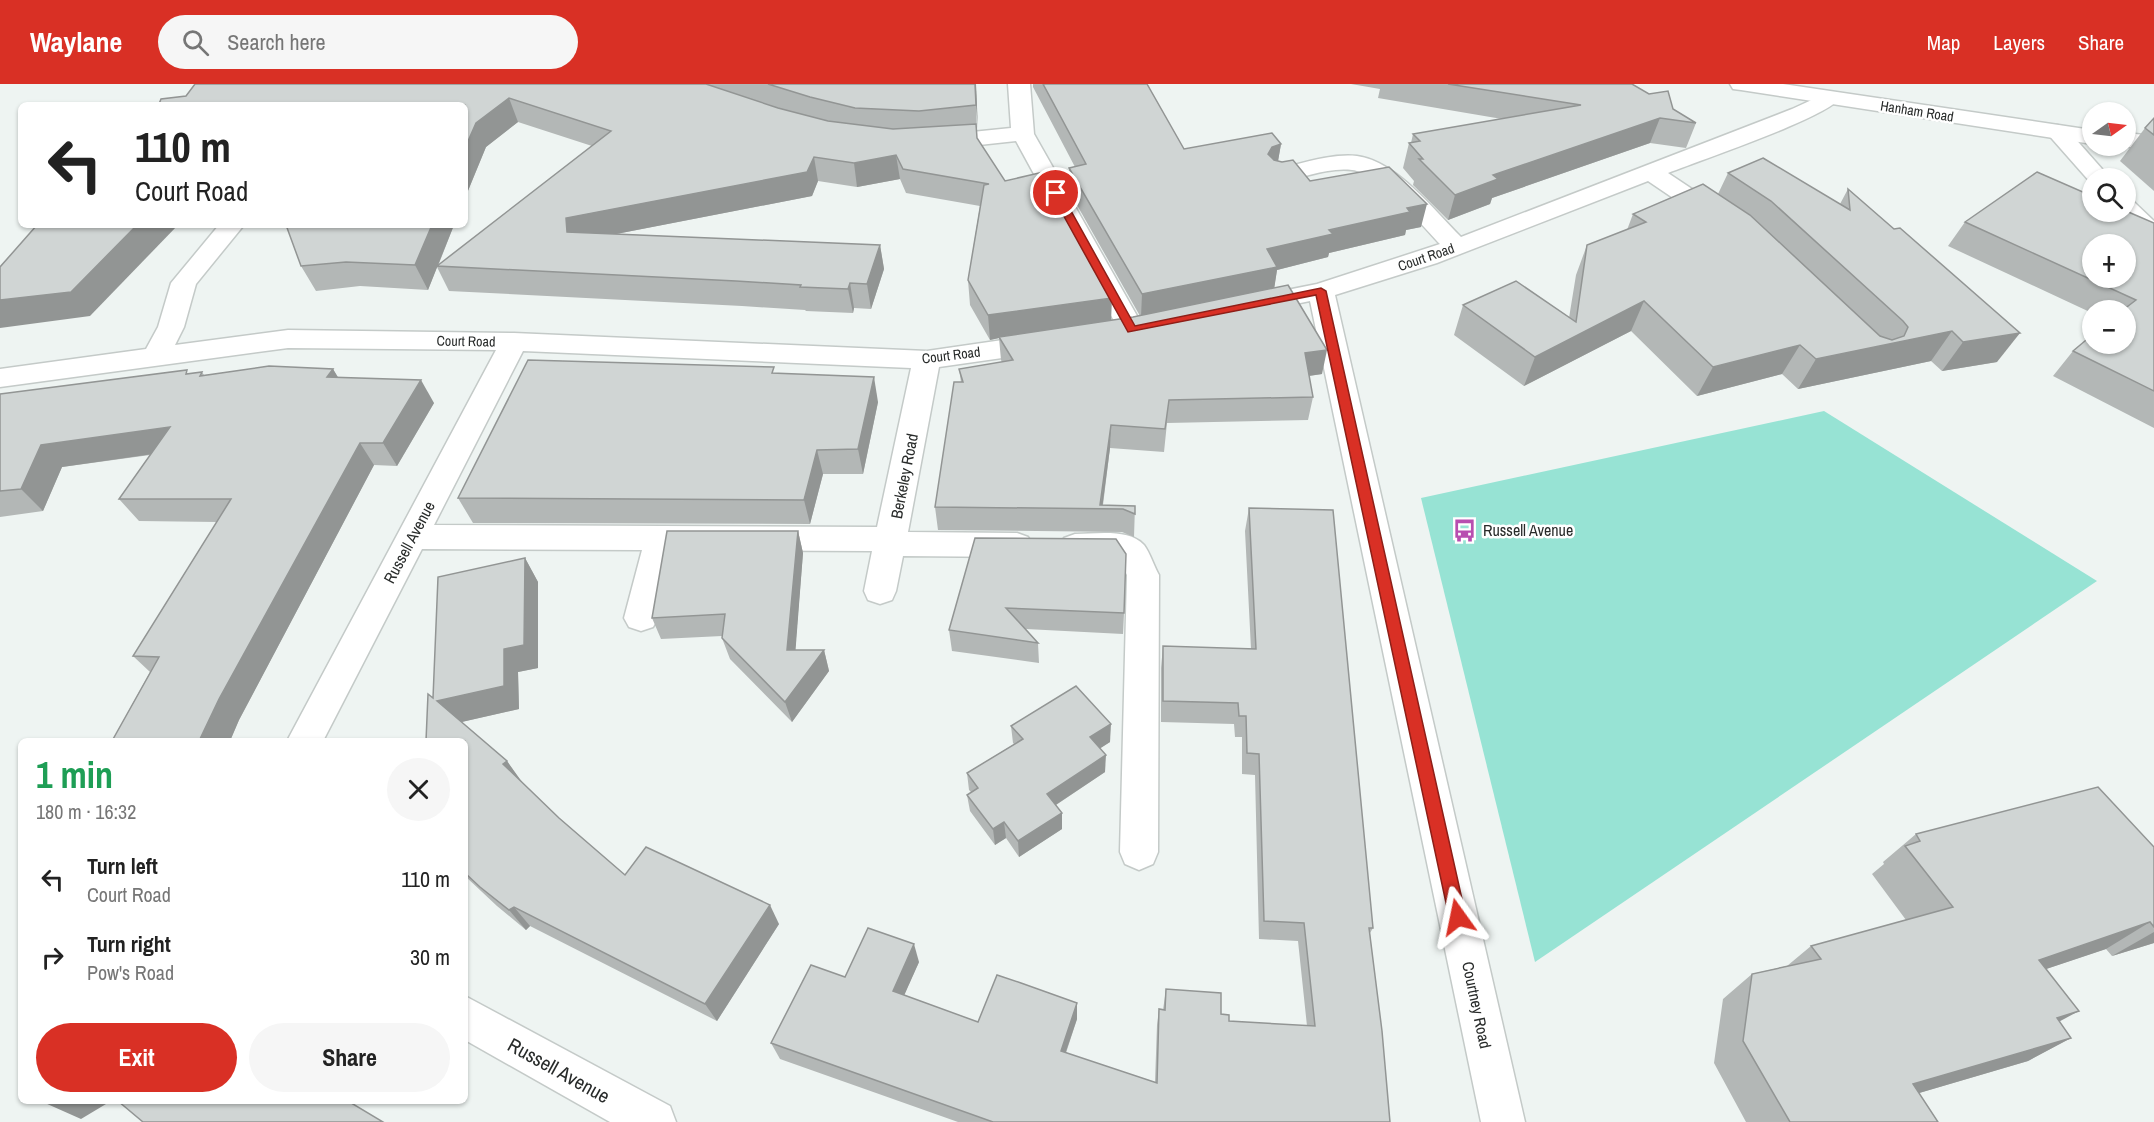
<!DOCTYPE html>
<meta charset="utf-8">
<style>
:root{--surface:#fff;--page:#f6f6f6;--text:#222;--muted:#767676;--accent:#d93025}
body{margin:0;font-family:"Archivo Narrow",sans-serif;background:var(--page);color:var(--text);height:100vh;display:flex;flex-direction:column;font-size:22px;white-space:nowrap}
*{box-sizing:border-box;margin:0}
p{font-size:20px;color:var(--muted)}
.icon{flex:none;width:33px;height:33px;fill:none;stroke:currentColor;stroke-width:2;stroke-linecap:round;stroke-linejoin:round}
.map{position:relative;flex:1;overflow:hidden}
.sheet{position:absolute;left:18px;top:654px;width:450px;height:366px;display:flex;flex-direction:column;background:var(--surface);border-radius:9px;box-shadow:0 2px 4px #0004}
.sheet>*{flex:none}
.top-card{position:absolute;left:18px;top:18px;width:450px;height:126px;border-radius:9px;box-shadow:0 2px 4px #0004;background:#fff;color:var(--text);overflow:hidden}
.needle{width:39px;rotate:76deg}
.tools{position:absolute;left:2082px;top:18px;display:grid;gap:12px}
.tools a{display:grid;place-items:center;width:54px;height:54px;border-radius:50%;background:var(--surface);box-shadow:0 2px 4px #0004;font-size:30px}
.pin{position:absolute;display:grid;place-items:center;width:51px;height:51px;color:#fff;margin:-26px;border:3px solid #fff;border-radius:50%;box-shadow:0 2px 6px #0007}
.me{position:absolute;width:66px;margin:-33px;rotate:348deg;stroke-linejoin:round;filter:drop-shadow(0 0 4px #0008)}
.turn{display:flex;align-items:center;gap:21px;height:126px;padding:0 18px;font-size:27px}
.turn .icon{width:78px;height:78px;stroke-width:2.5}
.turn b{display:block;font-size:42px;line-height:51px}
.round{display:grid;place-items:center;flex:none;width:63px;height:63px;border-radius:32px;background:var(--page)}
.overview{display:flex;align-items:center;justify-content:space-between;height:102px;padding:0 18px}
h1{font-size:36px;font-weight:800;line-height:45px;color:#1e9e55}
.action{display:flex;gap:12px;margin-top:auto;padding:12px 18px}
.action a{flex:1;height:69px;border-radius:36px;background:var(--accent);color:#fff;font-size:24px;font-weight:800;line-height:69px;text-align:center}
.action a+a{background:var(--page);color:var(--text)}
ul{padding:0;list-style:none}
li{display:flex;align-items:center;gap:18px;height:78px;padding:0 18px}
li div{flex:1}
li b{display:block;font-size:22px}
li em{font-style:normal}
header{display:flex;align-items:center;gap:36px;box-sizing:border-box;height:84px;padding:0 30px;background:var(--accent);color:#fff}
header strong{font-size:28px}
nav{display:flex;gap:33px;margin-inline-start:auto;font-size:21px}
.search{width:420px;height:54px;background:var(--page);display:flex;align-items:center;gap:15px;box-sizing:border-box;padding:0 21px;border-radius:33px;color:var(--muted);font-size:22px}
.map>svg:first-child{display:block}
.green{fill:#97e3d4}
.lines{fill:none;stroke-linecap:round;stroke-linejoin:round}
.minor-casing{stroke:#c4cac8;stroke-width:3}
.major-casing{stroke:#c4cac8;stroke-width:3}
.minor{fill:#fff;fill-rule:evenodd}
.major{fill:#fff;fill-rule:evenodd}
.wall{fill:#b3b7b6}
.shaded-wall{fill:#929594}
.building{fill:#d0d5d4;stroke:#929594;stroke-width:1.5;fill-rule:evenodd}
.route{fill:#d93025;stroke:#8d1f18;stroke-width:1.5}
.labels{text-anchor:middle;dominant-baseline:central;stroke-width:5;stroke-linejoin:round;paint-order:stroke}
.far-street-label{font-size:14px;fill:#282b2a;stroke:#fff}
.street-label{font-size:16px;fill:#282b2a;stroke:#fff}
.poi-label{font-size:16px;fill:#282b2a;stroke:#fff;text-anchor:start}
.near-street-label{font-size:20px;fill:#282b2a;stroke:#fff}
</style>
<header>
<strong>Waylane</strong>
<div class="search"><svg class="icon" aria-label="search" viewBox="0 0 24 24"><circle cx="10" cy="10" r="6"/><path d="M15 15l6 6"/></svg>Search here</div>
<nav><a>Map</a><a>Layers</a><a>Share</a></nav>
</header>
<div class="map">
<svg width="2154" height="1038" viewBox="0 0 2154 1038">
<rect width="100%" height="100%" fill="#eef4f2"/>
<polygon class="green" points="1824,327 2097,497 1535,878 1421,414"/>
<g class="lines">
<defs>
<g id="minor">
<polygon points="1008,0 1030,0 1034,50 1145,246 1141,252 1132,254 1123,252 1119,246 1016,57 933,66 925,64 922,59 925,54 933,52 1011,44"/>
<path d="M1829,8L1837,9L1840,14C1826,34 1698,77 1668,89L1728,129L1731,134L1728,139L1719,141L1710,139L1648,97L1437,179L1335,211L1525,1038H1481L1310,217L1251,229L1242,227L1238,221L1242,215L1317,200L1440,160C1423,142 1377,88 1352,86C1329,83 1302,94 1279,99L1271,97L1267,92L1271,87C1297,81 1329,69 1357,72C1396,77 1434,126 1461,153L1792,25Z"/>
<polygon points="2057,41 2065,43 2110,94 2092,94 2091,99 2046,48 2049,43"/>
<polygon points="2126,116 2134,118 2154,137 2154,158 2145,156 2117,128 2126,128"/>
<path d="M219,141H244L196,200L184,243L175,261L288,246L514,249L927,267L1044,250L1054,253L1058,259L1054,265L1044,268L939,283L908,448L1017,449L1028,453L1033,461L1028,469L1017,473L903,472L896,507L892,516L880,520L868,516L864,507L872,467L674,466L658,534L653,543L641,547L629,543L624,534L642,466L422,465L323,657H287L496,266L288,264L0,303V285L146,265L158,243L171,199ZM523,267L911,284L877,443L434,441Z"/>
<path d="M1075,450C1095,450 1129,444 1144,461C1150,469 1154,482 1159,491L1158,768L1153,780L1139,786L1125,780L1120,768L1127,491L1120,477L1116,474H1075L1064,470L1059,462L1064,454Z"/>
<polygon points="465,912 670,1022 676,1038 610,1038 465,956"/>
</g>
<g id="major">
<polygon points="1730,0 1783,0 2092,46 2092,60 1741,6 1733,5"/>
<polygon points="2126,49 2154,52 2154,66 2121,62 2126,62"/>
</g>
</defs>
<use href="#minor" class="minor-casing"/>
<use href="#major" class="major-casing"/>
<use href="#minor" class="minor"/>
<use href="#major" class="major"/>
</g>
<g class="wall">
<polygon points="195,0 976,0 977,55 1005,97 1112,236 1140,232 1069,107 1069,84 1075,83 1033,3 1033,0 1147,0 1184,65 1281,60 1278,77 1310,97 1421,143 1406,146 1405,151 1329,169 1328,173 1277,186 1274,204 1322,290 1309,292 1313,313 1308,336 1167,339 1164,368 1110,364 1103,421 1135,422 1134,453 1122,448 938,446 935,423 961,298 959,285 1002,278 1001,276 999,254 990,256 970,221 968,196 980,122 906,109 900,95 857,103 818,97 812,112 616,150 880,161 884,185 871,225 854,224 853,229 806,227 805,226 742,222 449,207 437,183 428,206 360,202 316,207 301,182 454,141 438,182 592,62 518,38 486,63 465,114 465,21 159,20 186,12"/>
<polygon points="1351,0 1632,0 1696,39 1686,64 1650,59 1492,114 1490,120 1448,136 1413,101 1414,97 1403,84 1409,59 1411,59 1413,50 1502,35 1378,14 1380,5"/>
<polygon points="2145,44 2154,51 2154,107 2120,77"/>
<polygon points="1728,89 1840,120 1848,105 1997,278 1942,287 1931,277 1798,305 1782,290 1697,312 1631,247 1524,302 1454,251 1463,221 1569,234 1576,191 1587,161 1627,146 1633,130 1718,110"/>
<polygon points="1965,138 2154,139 2154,344 2053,292 2073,267 2126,226 2092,226 2092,229 1948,162"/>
<polygon points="333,285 338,294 434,319 397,382 374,381 239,636 230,657 112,657 150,588 133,572 217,438 139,437 119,415 150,371 62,383 43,427 0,433 0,310 202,288 204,291"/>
<polygon points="776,289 878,318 863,390 823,390 810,440 473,439 458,414"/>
<polygon points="1249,424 1373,844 1370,849 1390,1038 958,1038 780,975 771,959 845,893 919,878 904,911 978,938 1077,919 1077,935 1066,969 1155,998 1157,941 1159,925 1163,926 1166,905 1221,930 1229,937 1307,942 1298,857 1259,855 1255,691 1242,690 1242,653 1235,653 1234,640 1161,638 1161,584 1163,562 1251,565 1245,447"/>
<polygon points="798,447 803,469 795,566 824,566 829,587 792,638 730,575 722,554 722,552 661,555 652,534"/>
<polygon points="975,454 1124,529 1123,550 1026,545 1038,559 1039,579 952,567 949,546"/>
<polygon points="525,474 538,498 538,584 518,588 519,625 461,638 507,677 522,699 559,734 625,791 779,840 717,937 530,842 526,846 497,822 465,792 465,657 433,614"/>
<polygon points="1011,642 1110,658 1100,664 1105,688 1056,721 1062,729 1062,745 1019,773 1006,754 995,761 970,727 967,711 971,708 969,706 967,689 1014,660 1013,659"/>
<polygon points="1916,750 2154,763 2154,859 2112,872 2106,865 2046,885 2059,937 2071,954 2028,977 1919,1009 1938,1038 1746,1038 1714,979 1723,915 1752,890 1787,882 1811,862 1906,836 1872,790 1884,780 1883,778"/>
</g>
<g class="shaded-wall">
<polygon points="975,0 976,0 978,45 976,21"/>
<polygon points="509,14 518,38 486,63 465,114 465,64 476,39"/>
<polygon points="1660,34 1650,59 1492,114 1490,120 1448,136 1455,111 1493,91"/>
<polygon points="1281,60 1277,83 1268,70 1272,63"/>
<polygon points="896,71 900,95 857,103 854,79"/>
<polygon points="814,73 818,97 812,112 575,158 567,148 566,134"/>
<polygon points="1427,120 1421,143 1406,146 1405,151 1329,169 1328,173 1277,186 1274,206 1141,233 1142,210 1267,165 1407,124"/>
<polygon points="137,141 178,141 90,232 0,244 0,216"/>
<polygon points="432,141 454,141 428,206 415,181"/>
<polygon points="880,161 884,185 871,225 867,200"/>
<polygon points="850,199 854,224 853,229 848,205"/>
<polygon points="1112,214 1111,238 999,253 999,254 990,256 988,231"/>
<polygon points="1644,217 1631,247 1524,302 1535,273"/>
<polygon points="1952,247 1931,277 1798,305 1816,275"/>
<polygon points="2020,249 1997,278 1942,287 1963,258"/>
<polygon points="1800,261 1782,290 1697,312 1713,283"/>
<polygon points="1327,266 1322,290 1301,293 1305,269"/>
<polygon points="333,285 347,308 327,293"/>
<polygon points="874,293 878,318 863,390 858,365"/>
<polygon points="421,296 434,319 397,382 383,359"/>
<polygon points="1111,341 1110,364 1102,425 1100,425"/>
<polygon points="170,343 188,365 62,383 43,427 21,405 41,361"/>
<polygon points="360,359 374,381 239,636 230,657 199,657 219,615"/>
<polygon points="817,366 823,390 810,440 804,416"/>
<polygon points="798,447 803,469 794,586 787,566"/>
<polygon points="525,474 538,498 538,584 518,588 519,625 453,640 437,617 504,565"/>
<polygon points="824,566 829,587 792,638 785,618"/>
<polygon points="1111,640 1110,658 1090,671 1090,653"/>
<polygon points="1106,671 1105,688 1048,726 1047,710"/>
<polygon points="507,677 522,698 519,702 503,680"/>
<polygon points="1062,729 1062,745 1019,773 1018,757"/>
<polygon points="1004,738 1006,754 995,761 993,745"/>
<polygon points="770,821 779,840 717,937 705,920"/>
<polygon points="514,823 530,842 526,846 509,826"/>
<polygon points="2150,838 2106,865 1998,901 2039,876"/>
<polygon points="2154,848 2154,859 2112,872"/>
<polygon points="914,860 919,878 899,923 893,907"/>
<polygon points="1077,919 1077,935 1061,982 1061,967"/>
<polygon points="2079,927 2036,950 2057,934"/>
<polygon points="2071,954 2028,977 1875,1022 1913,1000"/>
<polygon points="49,1017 111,1017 81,1035 45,1019"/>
</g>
<g class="building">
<polygon points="195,0 706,0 778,24 828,37 893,45 976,40 977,54 1005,97 1043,88 1112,214 988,231 968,196 984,101 989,100 903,85 896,71 854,79 814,73 807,88 566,134 567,148 880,161 867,200 850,199 848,205 800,203 801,201 736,197 437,182 611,47 509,14 476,39 465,64 465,21 149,21 159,20 161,15 186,12"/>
<polygon points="768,0 975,0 976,21 919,27 855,24 810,13"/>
<polygon points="1043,0 1147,0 1184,65 1272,49 1281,60 1272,63 1268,70 1274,76 1282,78 1293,76 1310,97 1389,83 1427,120 1407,124 1410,128 1329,146 1333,150 1267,165 1277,183 1142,210 1069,84 1086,80"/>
<polygon points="1448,0 1632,0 1649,10 1668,7 1673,25 1696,39 1660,34 1493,91 1498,95 1455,111 1419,75 1423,75 1409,59 1420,57 1413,50 1581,21"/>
<polygon points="2154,34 2154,51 2145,44"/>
<polygon points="1763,74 1850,126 1848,105 1894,145 1900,144 2020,249 1963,258 1952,247 1816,275 1800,261 1713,283 1644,217 1535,273 1463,221 1516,197 1576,238 1587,161 1646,138 1633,130 1703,100 1750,131 1880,252 1892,256 1904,252 1908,243 1903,237 1771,117 1728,89"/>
<path d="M2037,88L2092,112V128H2126V127L2154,139V307L2073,267L2092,251V260H2126V226H2123L2136,216L1965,138ZM2092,160H2126V194H2092Z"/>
<polygon points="37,141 137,141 71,208 0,216 0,183"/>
<polygon points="286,141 432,141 415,181 346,178 301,182"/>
<polygon points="1288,201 1327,266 1305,269 1313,313 1169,316 1165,345 1111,341 1100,421 1135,422 1135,430 1123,425 935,423 954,298 963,298 959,285 1013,276 999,253 1133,233"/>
<polygon points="528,276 774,283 772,289 874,293 858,365 817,366 804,416 458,414"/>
<polygon points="269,282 333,285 327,293 421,296 383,359 360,359 219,615 199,657 112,657 159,573 133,572 231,415 119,415 170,343 41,361 21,405 0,407 0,310 187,286 186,290 202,288 200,292"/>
<polygon points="1249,424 1333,426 1373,844 1369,844 1382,947 1390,1038 993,1038 771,959 811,881 845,893 868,844 914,860 893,907 978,938 997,891 1021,899 1077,919 1061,967 1157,999 1159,925 1165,926 1166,905 1221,909 1221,930 1229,931 1229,937 1315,942 1304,839 1264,837 1259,670 1247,669 1246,632 1239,632 1238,619 1163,617 1163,562 1256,565"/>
<polygon points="667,447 798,447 787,566 824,566 785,618 722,554 725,530 652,534"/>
<polygon points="975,454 1116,455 1126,470 1124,529 1006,524 1038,559 949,546"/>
<polygon points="525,474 524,561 504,565 504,602 437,617 507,677 503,680 559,734 625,791 646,763 770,821 705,920 514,823 509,826 480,803 465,789 465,657 426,657 428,610 433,614 438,493"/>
<polygon points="1076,602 1111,640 1090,653 1106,671 1047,710 1062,729 1018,757 1004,738 993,745 967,711 978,704 967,689 1023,655 1011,642"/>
<polygon points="2098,703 2154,763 2154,843 2150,838 2039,876 2079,927 2057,934 2071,954 1913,1000 1938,1038 1790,1038 1743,957 1752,890 1821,875 1811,862 1953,823 1905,762 1920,757 1916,750"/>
<polygon points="118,1017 348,1017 383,1038 143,1038"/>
</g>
<polygon class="route" points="1053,107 1061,109 1135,242 1321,204 1326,207 1466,833 1464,838 1458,840 1452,838 1449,833 1316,211 1128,248 1051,109"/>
<defs>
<symbol id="bus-bare" viewBox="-9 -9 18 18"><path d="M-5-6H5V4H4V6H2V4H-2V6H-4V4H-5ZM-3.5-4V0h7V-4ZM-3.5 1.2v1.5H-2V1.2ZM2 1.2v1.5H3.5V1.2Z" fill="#b84eb0" stroke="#fff" stroke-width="2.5" paint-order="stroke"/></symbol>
</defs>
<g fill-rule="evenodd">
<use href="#bus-bare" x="1448" y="430" width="33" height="33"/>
</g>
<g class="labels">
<g class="far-street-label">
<text transform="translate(1917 27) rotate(9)">Hanham Road</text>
<text transform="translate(1426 173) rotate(-19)">Court Road</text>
<text transform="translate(466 257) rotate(1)">Court Road</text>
<text transform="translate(951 271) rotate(-7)">Court Road</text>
</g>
<g class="street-label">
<text transform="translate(904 392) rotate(-79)">Berkeley Road</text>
<text transform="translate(409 458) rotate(-62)">Russell Avenue</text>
<text transform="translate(1477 921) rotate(78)">Courtney Road</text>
</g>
<g class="poi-label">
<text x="1483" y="446">Russell Avenue</text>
</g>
<g class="near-street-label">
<text transform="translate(559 986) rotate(29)">Russell Avenue</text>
</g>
</g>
</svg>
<div class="tools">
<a><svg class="needle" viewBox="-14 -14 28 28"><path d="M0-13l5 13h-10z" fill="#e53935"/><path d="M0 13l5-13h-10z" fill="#767676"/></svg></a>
<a><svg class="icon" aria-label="search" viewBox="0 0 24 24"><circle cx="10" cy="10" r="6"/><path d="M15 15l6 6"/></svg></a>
<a>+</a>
<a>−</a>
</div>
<div class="pin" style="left:1056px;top:109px;background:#d93025"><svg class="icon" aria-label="arrive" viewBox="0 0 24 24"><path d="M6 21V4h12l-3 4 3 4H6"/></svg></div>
<svg class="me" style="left:1458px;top:833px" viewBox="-20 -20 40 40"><path d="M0-17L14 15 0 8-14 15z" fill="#d93025" stroke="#fff" stroke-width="4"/></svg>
<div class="top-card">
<div class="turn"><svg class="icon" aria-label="left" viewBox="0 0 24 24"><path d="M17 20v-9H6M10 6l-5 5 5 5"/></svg><div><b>110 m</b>Court Road</div></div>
</div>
<section class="sheet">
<div class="overview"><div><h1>1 min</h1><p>180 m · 16:32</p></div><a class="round"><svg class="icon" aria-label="close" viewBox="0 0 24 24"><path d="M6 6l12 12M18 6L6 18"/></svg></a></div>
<ul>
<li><svg class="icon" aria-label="left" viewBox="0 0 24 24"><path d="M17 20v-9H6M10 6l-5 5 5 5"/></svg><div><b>Turn left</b><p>Court Road</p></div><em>110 m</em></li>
<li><svg class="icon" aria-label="right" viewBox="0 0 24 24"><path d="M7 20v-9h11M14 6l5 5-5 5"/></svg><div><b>Turn right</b><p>Pow's Road</p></div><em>30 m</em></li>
</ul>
<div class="action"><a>Exit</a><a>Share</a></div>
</section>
</div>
